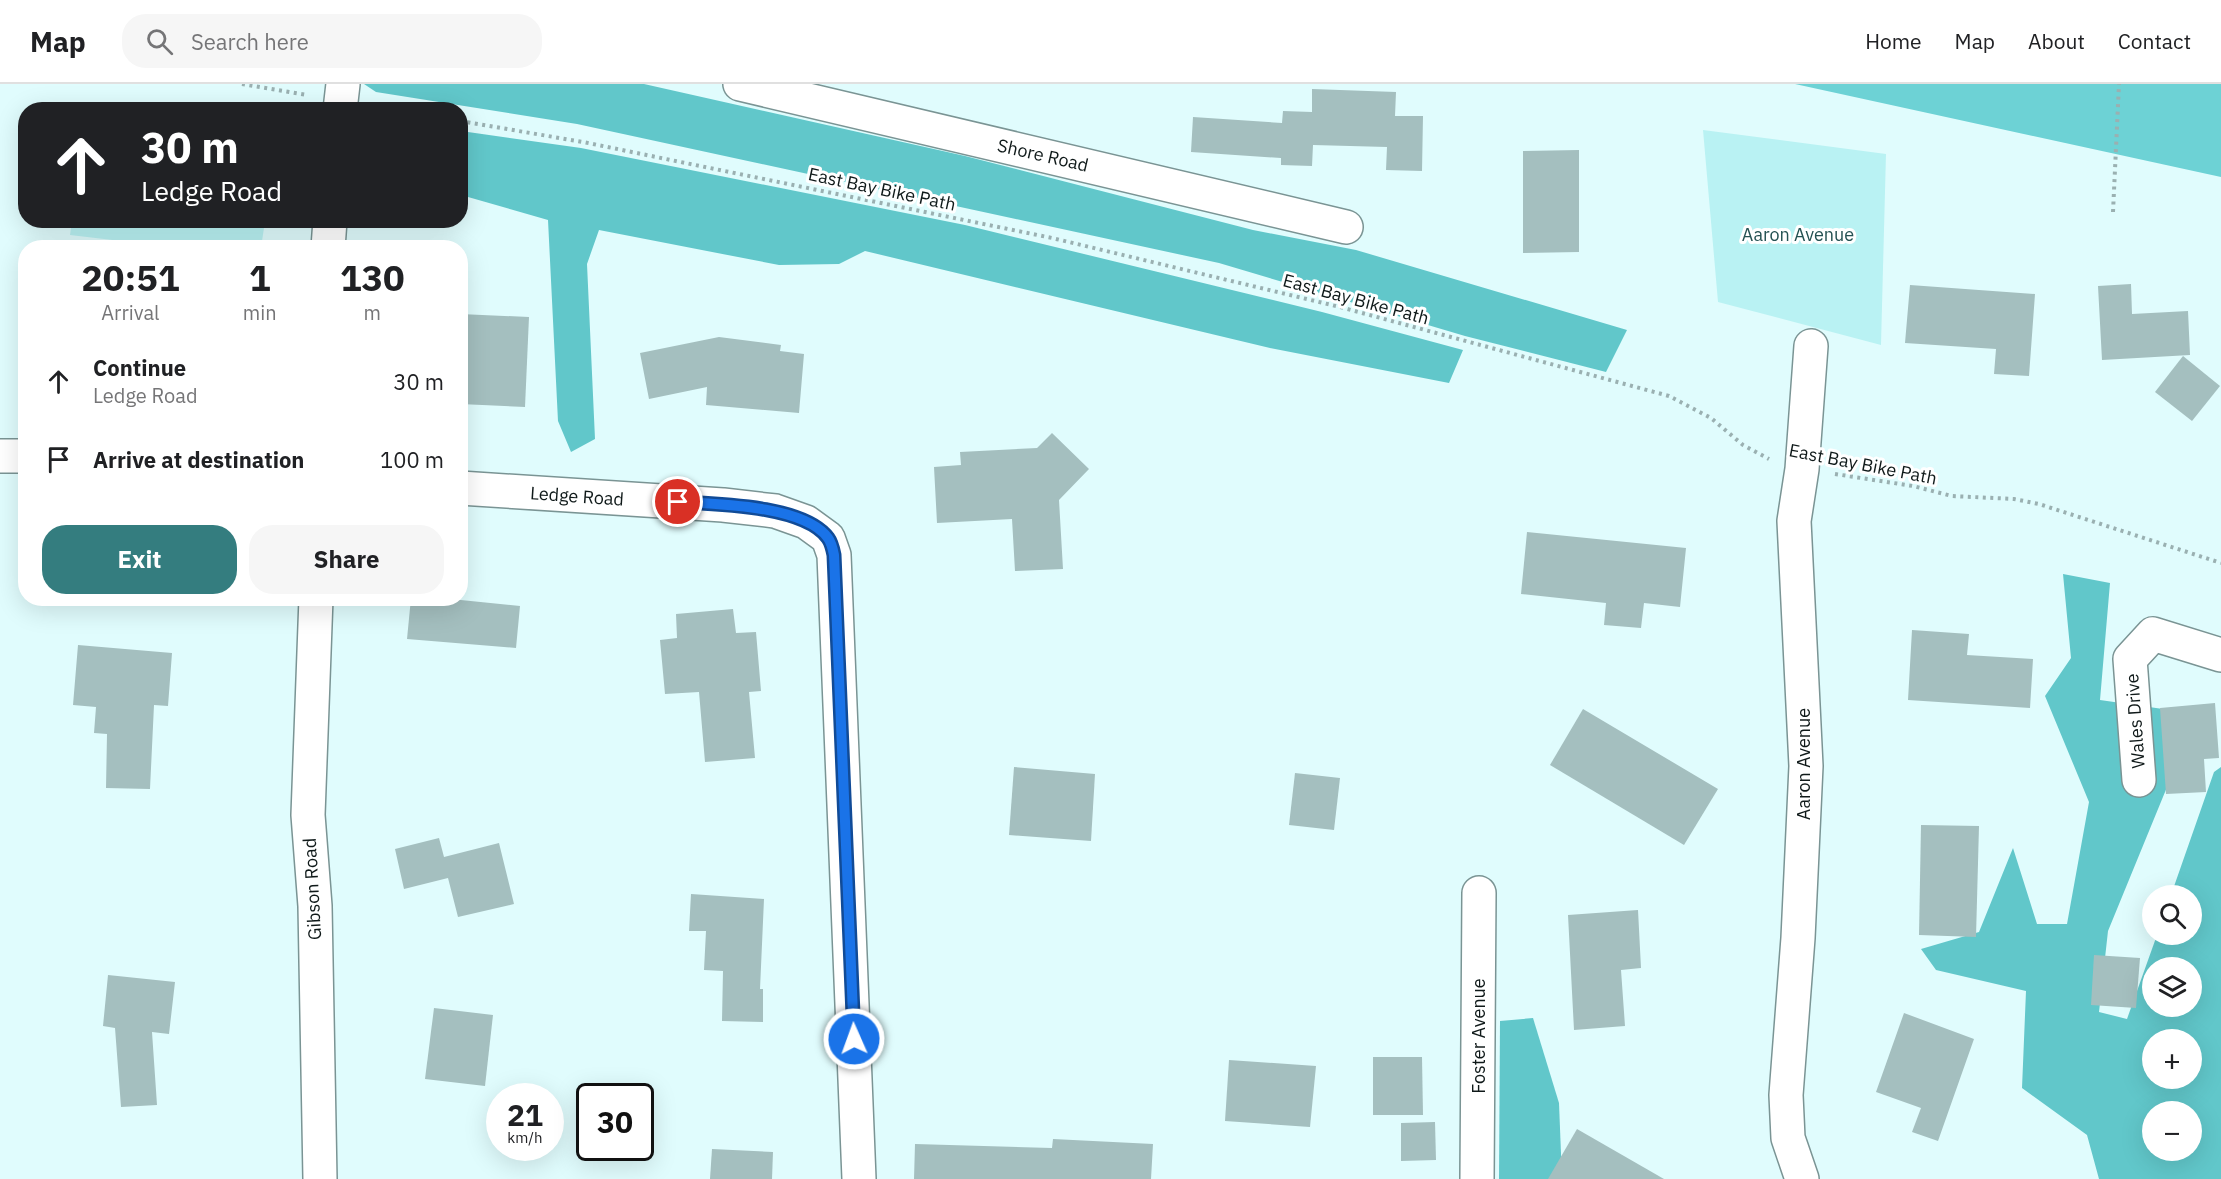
<!DOCTYPE html>
<meta charset="utf-8">
<style>
:root{--surface:#fff;--page:#f6f6f6;--text:#202124;--muted:#757577;--line:#e0e0e0;--accent:#347d7f}
body{margin:0;font-family:"IBM Plex Sans",sans-serif;background:var(--page);color:var(--text);height:100vh;display:flex;flex-direction:column;font-size:22px;white-space:nowrap}
*{box-sizing:border-box;margin:0}
p{font-size:20px;color:var(--muted)}
.icon{flex:none;width:33px;height:33px;fill:none;stroke:currentColor;stroke-width:2;stroke-linecap:round;stroke-linejoin:round}
.map{position:relative;flex:1;overflow:hidden}
.side{position:absolute;left:18px;top:156px;width:450px;height:366px;display:flex;flex-direction:column;background:var(--surface);border-radius:24px;box-shadow:0 6px 24px #0002}
.side>*{flex:none}
.guide{position:absolute;left:18px;top:18px;width:450px;height:126px;border-radius:24px;box-shadow:0 6px 24px #0002;background:#202124;color:#fff;overflow:hidden}
.controls{position:absolute;left:2142px;top:801px;display:grid;gap:12px}
.controls a{display:grid;place-items:center;width:60px;height:60px;border-radius:50%;background:var(--surface);box-shadow:0 6px 24px #0002;font-size:30px}
.speed{position:absolute;left:486px;top:999px;display:flex;gap:12px;font-size:30px;font-weight:700;text-align:center}
.speed>*{display:grid;place-content:center;width:78px;height:78px;border-radius:50%;background:var(--surface);box-shadow:0 6px 24px #0002;line-height:1}
.speed small{font-size:15px;font-weight:400}
.speed .limit{border:3px solid #111;border-radius:9px;background:#fff;color:#111}
.pin{position:absolute;display:grid;place-items:center;width:51px;height:51px;color:#fff;margin:-26px;border:3px solid #fff;border-radius:50%;box-shadow:0 2px 6px #0007}
.me{position:absolute;width:66px;margin:-33px;rotate:358deg;stroke-linejoin:round;filter:drop-shadow(0 0 4px #0008)}
.turn{display:flex;align-items:center;gap:21px;height:126px;padding:0 24px;font-size:27px}
.turn .icon{width:78px;height:78px;stroke-width:2.5}
.turn b{display:block;font-size:42px;line-height:51px}
.eta{display:flex;justify-content:space-evenly;align-items:center;height:102px;text-align:center}
.eta b{font-size:36px;font-weight:800;line-height:42px}
.primary-button{display:flex;gap:12px;margin-top:auto;padding:12px 24px}
.primary-button a{flex:1;height:69px;border-radius:24px;background:var(--accent);color:#fff;font-size:24px;font-weight:800;line-height:69px;text-align:center}
.primary-button a+a{background:var(--page);color:var(--text)}
ul{padding:0;list-style:none}
li{display:flex;align-items:center;gap:18px;height:78px;padding:0 24px}
li div{flex:1}
li b{display:block;font-size:22px}
li em{font-style:normal}
header{display:flex;align-items:center;gap:36px;box-sizing:border-box;height:84px;padding:0 30px;background:var(--surface);border-bottom:2px solid var(--line)}
header strong{font-size:28px}
nav{display:flex;gap:33px;margin-inline-start:auto;font-size:21px}
.search{width:420px;height:54px;background:var(--page);display:flex;align-items:center;gap:15px;box-sizing:border-box;padding:0 21px;border-radius:24px;color:var(--muted);font-size:22px}
.map>svg:first-child{display:block}
.green{fill:#b9f2f3}
.forest{fill:#61c7ca;fill-rule:evenodd}
.water{fill:#6dd2d5}
.building{fill:#a4bfbf}
.lines{fill:none;stroke-linecap:round;stroke-linejoin:round}
.street-casing{stroke:#7a9494;stroke-width:36}
.path{stroke:#9ab0b1;stroke-width:4;stroke-dasharray:3 4.5;stroke-linecap:butt}
.street{stroke:#fff;stroke-width:33}
.route-casing{stroke:#114b97;stroke-width:15}
.route{stroke:#1a73e8;stroke-width:10}
.labels{text-anchor:middle;dominant-baseline:central;stroke-width:6;stroke-linejoin:round;paint-order:stroke}
.street-label{font-size:18px;fill:#0f1919;stroke:#fff}
.park-label{font-size:18px;fill:#245152;stroke:#fff}
</style>
<header>
<strong>Map</strong>
<div class="search"><svg class="icon" aria-label="search" viewBox="0 0 24 24"><circle cx="10" cy="10" r="6"/><path d="M15 15l6 6"/></svg>Search here</div>
<nav><a>Home</a><a>Map</a><a>About</a><a>Contact</a></nav>
</header>
<div class="map">
<svg width="2221" height="1095" viewBox="0 0 2221 1095">
<rect width="100%" height="100%" fill="#e0fcfd"/>
<g class="green">
<polygon points="1703,46 1886,70 1881,261 1718,218"/>
<polygon points="72,137 72,136 265,137 261,164 172,163 70,151"/>
</g>
<g class="forest">
<polygon points="364,0 644,0 965,72 1253,146 1356,166 1627,246 1606,288 1465,252 1219,179 577,40 376,8"/>
<polygon points="461,47 581,64 965,141 1322,228 1463,266 1449,299 1270,264 865,167 839,180 779,181 599,146 587,180 595,355 571,368 558,337 548,136 461,111"/>
<path d="M2063,490L2110,499L2100,616L2163,625L2181,669L2108,847L2099,928L2127,935L2157,851L2192,850V812L2171,811L2214,688L2221,683V1095H2099L2087,1051L2022,1004L2026,907L1936,886L1921,865L1979,848L2013,764L2037,840H2067L2089,718L2045,612L2071,574ZM2152,884H2192V922H2152ZM2152,956H2192V994H2152ZM2152,1028H2192V1066H2152Z"/>
<polygon points="1533,934 1559,1019 1562,1095 1499,1095 1500,937"/>
</g>
<polygon class="water" points="1795,0 2221,0 2221,93"/>
<g class="building">
<polygon points="1312,5 1396,8 1395,32 1423,32 1422,87 1386,86 1387,63 1313,61 1312,82 1281,81 1281,74 1191,68 1193,33 1282,39 1283,27 1312,28"/>
<polygon points="1579,66 1579,168 1523,169 1523,67"/>
<polygon points="2131,200 2132,230 2188,227 2190,271 2102,276 2098,202"/>
<polygon points="1910,201 2035,210 2029,292 1994,290 1996,265 1905,259"/>
<polygon points="460,230 529,233 525,323 460,320"/>
<polygon points="719,253 781,261 780,267 804,270 799,329 706,321 707,303 649,315 640,269"/>
<polygon points="2183,272 2220,302 2192,337 2155,308"/>
<polygon points="1052,349 1089,385 1059,416 1063,485 1015,487 1012,435 937,439 934,383 961,381 960,368 1037,364"/>
<polygon points="1527,448 1686,464 1680,523 1644,519 1641,544 1604,541 1606,519 1521,510"/>
<polygon points="411,514 441,514 520,522 516,564 407,555"/>
<polygon points="733,525 736,549 756,548 761,607 749,608 755,674 705,678 699,608 665,610 660,556 677,554 676,530"/>
<polygon points="1912,546 1969,550 1967,571 2033,575 2030,624 1908,616"/>
<polygon points="78,561 172,569 168,622 154,621 150,705 106,704 107,650 94,649 96,623 73,621"/>
<polygon points="2215,619 2219,674 2204,675 2206,708 2166,710 2160,624"/>
<polygon points="1583,625 1718,705 1684,761 1550,681"/>
<polygon points="1014,683 1095,690 1091,757 1009,751"/>
<polygon points="1295,689 1340,694 1334,746 1289,741"/>
<polygon points="1921,741 1979,742 1976,853 1919,851"/>
<polygon points="439,754 444,773 499,759 514,820 458,833 448,794 404,805 395,765"/>
<polygon points="691,810 764,815 760,905 763,905 763,938 722,937 723,887 704,886 706,847 689,847"/>
<polygon points="1638,826 1641,884 1621,886 1625,942 1574,946 1568,831"/>
<polygon points="2094,871 2140,874 2136,924 2091,921"/>
<polygon points="108,891 175,898 169,950 152,948 157,1021 121,1023 115,944 103,942"/>
<polygon points="434,924 493,931 485,1002 425,995"/>
<polygon points="1904,929 1974,955 1938,1057 1912,1048 1921,1024 1876,1008"/>
<polygon points="1373,973 1422,973 1423,1031 1373,1031"/>
<polygon points="1229,976 1316,982 1310,1043 1225,1037"/>
<polygon points="1435,1038 1436,1076 1401,1077 1401,1039"/>
<polygon points="1577,1045 1664,1095 1548,1095"/>
<polygon points="1053,1055 1153,1060 1151,1095 914,1095 915,1060 1052,1064"/>
<polygon points="712,1065 773,1068 772,1095 710,1095"/>
</g>
<g class="lines">
<defs>
<g id="street">
<polyline points="740,0 1346,143"/>
<polyline points="340,26 343,0"/>
<polyline points="328,164 330,136"/>
<polyline points="0,372 26,372"/>
<polyline points="460,404 723,421 775,427 806,438 828,454 834,471 859,1095"/>
<polyline points="316,514 308,731 315,822 320,1095"/>
<polyline points="2139,696 2130,575 2153,550 2221,571"/>
<polyline points="1477,1095 1479,809"/>
<polyline points="1802,1095 1788,1054 1786,1011 1798,854 1806,682 1794,437 1802,385 1811,262"/>
</g>
</defs>
<use href="#street" class="street-casing"/>
<g class="path">
<polyline points="242,0 307,11"/>
<polyline points="373,22 393,26"/>
<polyline points="460,37 583,58 1052,154 1340,223 1669,312 1711,334 1743,361 1769,375"/>
<polyline points="2113,128 2119,0"/>
<polyline points="1835,390 1913,402 1952,412 2014,415 2039,420 2221,479"/>
</g>
<use href="#street" class="street"/>
</g>
<g class="lines">
<defs>
<path id="route" d="M678,418C716,420 804,421 828,454C831,458 833,466 834,471L854,955"/>
</defs>
<use href="#route" class="route-casing"/>
<use href="#route" class="route"/>
</g>
<g class="labels">
<g class="street-label">
<text transform="translate(1043 71) rotate(13)">Shore Road</text>
<text transform="translate(882 105) rotate(12)">East Bay Bike Path</text>
<text transform="translate(1356 215) rotate(15)">East Bay Bike Path</text>
<text transform="translate(1863 380) rotate(11)">East Bay Bike Path</text>
<text transform="translate(577 412) rotate(4)">Ledge Road</text>
<text transform="translate(2135 637) rotate(-94)">Wales Drive</text>
<text transform="translate(1803 680) rotate(-90)">Aaron Avenue</text>
<text transform="translate(312 805) rotate(-93)">Gibson Road</text>
<text transform="translate(1478 952) rotate(-90)">Foster Avenue</text>
</g>
<g class="park-label">
<text x="1798" y="150">Aaron Avenue</text>
</g>
</g>
</svg>
<div class="controls">
<a><svg class="icon" aria-label="search" viewBox="0 0 24 24"><circle cx="10" cy="10" r="6"/><path d="M15 15l6 6"/></svg></a>
<a><svg class="icon" aria-label="layers" viewBox="0 0 24 24"><path d="M12 4l9 5-9 5-9-5zM3 14l9 5 9-5"/></svg></a>
<a>+</a>
<a>−</a>
</div>
<div class="speed"><div>21<small>km/h</small></div><div class="limit">30</div></div>
<div class="pin" style="left:678px;top:418px;background:#d93025"><svg class="icon" aria-label="arrive" viewBox="0 0 24 24"><path d="M6 21V4h12l-3 4 3 4H6"/></svg></div>
<svg class="me" style="left:854px;top:955px" viewBox="-20 -20 40 40"><circle r="17" fill="#1a73e8" stroke="#fff" stroke-width="3"/><path d="M0-11L8 9 0 5-8 9z" fill="#fff"/></svg>
<div class="guide">
<div class="turn"><svg class="icon" aria-label="ahead" viewBox="0 0 24 24"><path d="M12 20V5M6 11l6-6 6 6"/></svg><div><b>30 m</b>Ledge Road</div></div>
</div>
<section class="side">
<div class="eta">
<div><b>20:51</b><p>Arrival</p></div>
<div><b>1</b><p>min</p></div>
<div><b>130</b><p>m</p></div>
</div>
<ul>
<li><svg class="icon" aria-label="ahead" viewBox="0 0 24 24"><path d="M12 20V5M6 11l6-6 6 6"/></svg><div><b>Continue</b><p>Ledge Road</p></div><em>30 m</em></li>
<li><svg class="icon" aria-label="arrive" viewBox="0 0 24 24"><path d="M6 21V4h12l-3 4 3 4H6"/></svg><div><b>Arrive at destination</b></div><em>100 m</em></li>
</ul>
<div class="primary-button"><a>Exit</a><a>Share</a></div>
</section>
</div>
